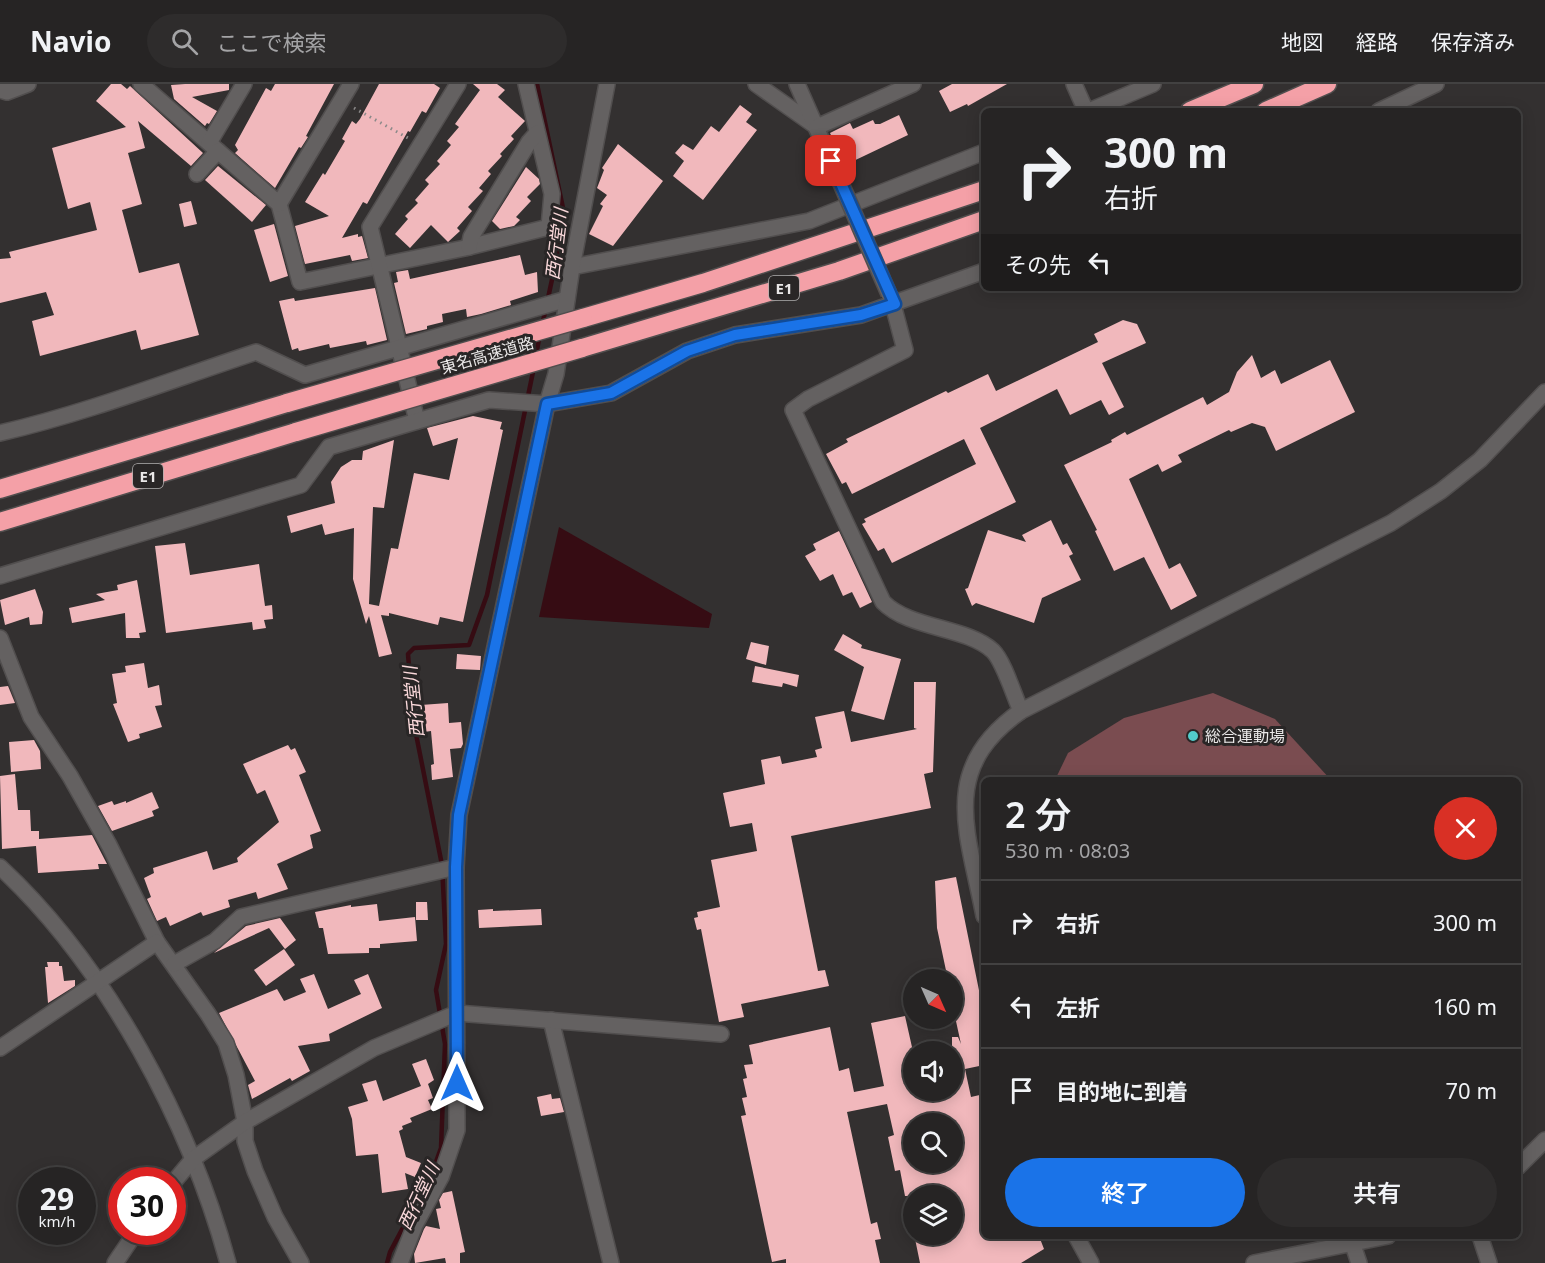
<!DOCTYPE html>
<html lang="ja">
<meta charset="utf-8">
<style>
:root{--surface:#262424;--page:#2e2c2c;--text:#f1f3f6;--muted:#a4a4a6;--line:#424141;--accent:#1a73e8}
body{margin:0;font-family:"Noto Sans","Noto Sans JP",sans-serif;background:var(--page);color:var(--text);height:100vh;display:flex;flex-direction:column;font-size:22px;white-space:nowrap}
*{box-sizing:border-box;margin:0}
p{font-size:20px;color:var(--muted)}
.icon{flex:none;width:33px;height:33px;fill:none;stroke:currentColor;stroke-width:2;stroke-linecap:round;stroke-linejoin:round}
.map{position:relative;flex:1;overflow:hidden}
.drawer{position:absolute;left:981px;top:693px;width:540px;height:462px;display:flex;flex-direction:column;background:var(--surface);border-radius:9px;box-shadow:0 3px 15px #0003,0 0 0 2px var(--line)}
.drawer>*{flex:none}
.hud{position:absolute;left:981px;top:24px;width:540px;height:183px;border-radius:9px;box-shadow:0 3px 15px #0003,0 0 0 2px var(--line);background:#262424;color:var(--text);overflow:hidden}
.needle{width:39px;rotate:135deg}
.fabs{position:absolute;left:903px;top:885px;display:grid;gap:12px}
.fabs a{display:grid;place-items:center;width:60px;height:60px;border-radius:50%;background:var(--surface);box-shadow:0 3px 15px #0003,0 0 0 2px var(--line);font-size:30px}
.speed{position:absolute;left:18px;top:1083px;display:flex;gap:12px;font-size:30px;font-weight:700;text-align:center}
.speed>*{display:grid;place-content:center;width:78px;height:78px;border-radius:50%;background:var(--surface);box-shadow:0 3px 15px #0003,0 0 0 2px var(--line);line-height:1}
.speed small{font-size:15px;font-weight:400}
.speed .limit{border:9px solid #d22;background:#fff;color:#111}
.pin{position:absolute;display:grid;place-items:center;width:51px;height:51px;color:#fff;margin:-26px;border-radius:12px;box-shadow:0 3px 9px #0006}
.me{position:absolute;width:66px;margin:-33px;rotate:0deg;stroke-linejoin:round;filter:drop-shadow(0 0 4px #0008)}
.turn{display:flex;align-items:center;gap:21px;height:126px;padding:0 24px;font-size:27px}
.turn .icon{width:78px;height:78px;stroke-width:2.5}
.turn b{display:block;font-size:42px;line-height:51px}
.then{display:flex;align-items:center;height:57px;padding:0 24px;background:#0003;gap:12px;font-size:22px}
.round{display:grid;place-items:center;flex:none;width:63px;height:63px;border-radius:32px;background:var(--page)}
.summary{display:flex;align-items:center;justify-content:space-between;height:102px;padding:0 24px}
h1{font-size:36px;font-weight:600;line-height:45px}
.cta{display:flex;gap:12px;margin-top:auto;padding:12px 24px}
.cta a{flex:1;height:69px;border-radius:36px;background:var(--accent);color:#fff;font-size:24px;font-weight:600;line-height:69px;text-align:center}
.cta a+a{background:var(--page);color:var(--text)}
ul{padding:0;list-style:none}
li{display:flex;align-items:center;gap:18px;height:84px;padding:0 24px;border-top:2px solid var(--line)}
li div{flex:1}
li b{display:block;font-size:22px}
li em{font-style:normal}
header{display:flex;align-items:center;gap:36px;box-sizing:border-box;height:84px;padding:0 30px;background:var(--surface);border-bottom:2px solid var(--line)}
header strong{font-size:28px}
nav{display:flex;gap:33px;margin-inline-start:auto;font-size:21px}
.search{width:420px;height:54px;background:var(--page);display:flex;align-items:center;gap:15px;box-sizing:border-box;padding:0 21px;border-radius:33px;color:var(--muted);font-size:22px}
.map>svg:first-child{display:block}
.green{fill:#7a4c50}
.water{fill:#360c13}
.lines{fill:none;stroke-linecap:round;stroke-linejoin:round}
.stream{stroke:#360c13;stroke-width:4.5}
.building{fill:#f1b8bc;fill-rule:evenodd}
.minor-casing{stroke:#514e4e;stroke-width:18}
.highway-casing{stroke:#514e4e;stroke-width:21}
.path{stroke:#8b8989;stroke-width:3;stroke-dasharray:1.5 4.5;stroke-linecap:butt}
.minor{stroke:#646161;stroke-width:15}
.highway{stroke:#f4a0a7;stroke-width:18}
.minor-bridge-casing{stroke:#514e4e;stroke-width:18;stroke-linecap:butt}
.highway-bridge-casing{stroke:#514e4e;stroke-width:21;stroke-linecap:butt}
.minor-bridge{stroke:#646161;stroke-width:15}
.highway-bridge{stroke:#f4a0a7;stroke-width:18}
.route-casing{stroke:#114b97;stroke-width:15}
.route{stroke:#1a73e8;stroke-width:10}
.poi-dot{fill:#52cdcc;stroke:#292626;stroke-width:2}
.labels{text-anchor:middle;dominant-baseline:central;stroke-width:6;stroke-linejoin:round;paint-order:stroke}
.shield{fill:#292626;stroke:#b0aeae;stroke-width:1.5}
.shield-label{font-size:15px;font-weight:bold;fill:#eae8e8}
.street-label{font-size:16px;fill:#eae8e8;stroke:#292626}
.poi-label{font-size:16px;fill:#eae8e8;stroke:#292626;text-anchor:start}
.water-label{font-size:18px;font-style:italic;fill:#fad8da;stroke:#292626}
</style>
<header>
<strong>Navio</strong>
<div class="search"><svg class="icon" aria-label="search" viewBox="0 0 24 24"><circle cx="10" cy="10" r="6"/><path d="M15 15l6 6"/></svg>ここで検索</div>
<nav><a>地図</a><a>経路</a><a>保存済み</a></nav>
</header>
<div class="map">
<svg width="1545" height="1179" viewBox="0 0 1545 1179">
<rect width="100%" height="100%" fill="#333030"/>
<polygon class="green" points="1213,609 1275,635 1331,696 1055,696 1068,669 1124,634"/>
<polygon class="water" points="559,443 712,530 709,544 539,533"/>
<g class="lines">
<g class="stream">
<polyline points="537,0 563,124 556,177 542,242"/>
<polyline points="536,271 540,250"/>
<polyline points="387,1179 390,1168 432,1089 441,1064 445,960 436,906 446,860 442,781 413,635 408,570 414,564 469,561 487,511 534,283"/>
</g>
</g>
<g class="building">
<polygon points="111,0 121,0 127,5 130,2 203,69 191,82 138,37 145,64 128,69 142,120 122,126 139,189 179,179 199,251 141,266 136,246 40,272 32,237 54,231 46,208 0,219 0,175 11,174 9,168 97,146 90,118 68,125 52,64 126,43 96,17"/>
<polygon points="185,0 229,0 229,6 192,13 217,27 209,40 207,39 205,42 174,15 171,1"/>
<polygon points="275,0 334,0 306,52 308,53 301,64 299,63 275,104 235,69 238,66 235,61 266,4 271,7"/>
<polygon points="379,0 434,0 440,4 426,29 422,27 410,48 408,47 367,120 363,118 342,154 358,150 358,153 362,152 368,174 352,177 350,171 305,180 295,142 329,132 305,118 323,89 325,91 345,57 342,55 352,37 356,40 360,35"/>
<polygon points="473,0 497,0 505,6 498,13 525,37 511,52 514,55 500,70 502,72 488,87 491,90 479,104 483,107 468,123 472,127 457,144 460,147 448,158 431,141 410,164 395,150 408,135 405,132 418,119 415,116 429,100 425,96 440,80 437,77 451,61 447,57 459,43 455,40 480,6"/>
<polygon points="952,0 1007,0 968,22 967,20 950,28 939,7"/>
<polygon points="740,21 752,30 746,38 757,46 703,116 673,92 684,77 675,69 683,60 693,66 711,42 719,48"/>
<polygon points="899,31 908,51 845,81 830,49 850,39 853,45 873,36 875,40 880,40"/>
<polygon points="618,60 663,97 613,162 589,150 603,122 600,120 607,111 597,104 604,86 602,84"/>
<polygon points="218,82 266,121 252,138 205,96"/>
<polygon points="526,83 539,95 540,100 527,113 531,117 516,133 520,136 514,142 500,145 492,137"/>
<polygon points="191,117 197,140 184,143 179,120"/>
<polygon points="274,140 288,192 270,198 254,146"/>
<polygon points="520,171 525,191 537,188 538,208 510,217 511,221 481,230 467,233 466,225 442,230 443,238 427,242 427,245 406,250 394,199 398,198 396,188 408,186 410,195"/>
<polygon points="375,204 387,256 367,261 366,257 330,264 329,260 299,267 298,264 292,266 279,217 294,214 295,217"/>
<polygon points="1123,236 1137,240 1146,259 1102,279 1124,323 1109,331 1101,316 1070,331 1057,305 980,344 1016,418 892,479 884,464 878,467 862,440 866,438 864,435 976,380 964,355 852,410 846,398 842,400 826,370 848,358 846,355 946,307 948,309 988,290 996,307 1098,258 1094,250"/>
<polygon points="1252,271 1261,294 1275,286 1281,300 1330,276 1355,328 1276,367 1265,343 1252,339 1231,348 1229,346 1178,371 1182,378 1162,388 1158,380 1129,395 1169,485 1180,479 1197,512 1171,526 1144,473 1114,487 1095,447 1097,446 1064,381 1112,358 1111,356 1125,348 1127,351 1203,313 1207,321 1229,308 1237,288"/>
<polygon points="473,332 502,338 500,345 503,346 463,538 440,533 438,541 389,529 389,532 381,531 392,570 379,573 369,532 366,540 353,495 354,444 325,451 322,440 291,449 287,432 335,419 331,398 341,383 352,376 362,376 363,367 394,356 384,424 373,423 369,520 379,522 391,464 398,465 414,389 449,396 458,354 433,362 427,344"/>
<polygon points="1051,436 1063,461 1067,459 1073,470 1069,472 1081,496 1042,514 1034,539 976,519 972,522 965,505 968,504 988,446 1026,458 1022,451"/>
<polygon points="839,447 872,518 860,524 852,508 843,512 833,490 820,497 805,472 816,466 813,460"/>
<polygon points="185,459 190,491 259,480 265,522 272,521 273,535 264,536 266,544 253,546 252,538 166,549 155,462"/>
<polygon points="137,496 146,548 139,549 140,554 126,554 125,529 72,539 69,524 105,516 96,510 118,506 117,501"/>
<polygon points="35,505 43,528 42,540 30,541 29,533 5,541 0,516"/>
<polygon points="843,550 862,561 861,564 901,575 884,636 851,627 864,583 834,566"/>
<polygon points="751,558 769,562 766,581 746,575"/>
<polygon points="457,570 481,572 480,586 456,585"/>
<polygon points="144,579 148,604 159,601 162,621 155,622 162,643 139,650 140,654 128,658 113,620 117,619 112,590 126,588 125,582"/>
<polygon points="755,582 799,591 797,603 783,599 782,603 752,598"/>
<polygon points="914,598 936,598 933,688 924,690 931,724 791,752 818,887 825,886 829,902 741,920 744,933 719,938 701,845 697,846 694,834 698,833 697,828 720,823 711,776 757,767 752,739 730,743 723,709 765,700 761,676 780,672 782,680 817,673 815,666 822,664 815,633 844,627 851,658 917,645 914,644"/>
<polygon points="8,602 15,619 0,621 0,603"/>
<polygon points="448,619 449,639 461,638 463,660 461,664 450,665 453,693 432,696 431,681 434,680 431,647 424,648 421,621"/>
<polygon points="34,656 40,667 41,685 11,688 9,658"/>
<polygon points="288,661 291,666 295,664 306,688 299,691 321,747 310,751 313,764 277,780 288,805 258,815 256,808 228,816 230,823 203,832 201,828 170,842 166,833 157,837 147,815 151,813 144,794 154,789 153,784 207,767 213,786 238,778 237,774 279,738 265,706 257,710 243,680"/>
<polygon points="15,690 18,726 30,726 31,747 39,747 39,755 92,751 107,780 98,780 99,785 38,789 36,762 2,765 0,692"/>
<polygon points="152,708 159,724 152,727 154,732 112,747 98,722 112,717 114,721 126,717 126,719"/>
<path d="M956,793L984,931V981L965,985L971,1013L984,1010V1152H1039L1044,1165L1021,1179H920L914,1150H952V1112H905L900,1086L895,1087L888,1053L894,1051L887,1020L847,1028L871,1140L877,1138L881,1155L875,1156L880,1179H786V1175L772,1178L741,1032L746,1031L742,1014L747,1013L743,995L747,994L744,981L753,980L749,961L830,943L839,987L849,984L854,1008L884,1002L871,939L905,932L914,972V1006H952V953H958L961,960L952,919V896H948L937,844L935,797ZM914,1040H952V1078H914Z"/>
<polygon points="416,818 427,818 428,836 416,836"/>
<polygon points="377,820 379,837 415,833 417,857 380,860 380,864 369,864 369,869 328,870 323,844 319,844 315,828 351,821 351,823"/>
<polygon points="493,825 493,827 541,825 542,841 479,844 478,826"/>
<polygon points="280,834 296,856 285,865 269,844 214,869 246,842"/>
<polygon points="284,865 295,881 266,902 254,886"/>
<polygon points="47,878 59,878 59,882 62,882 64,897 75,896 75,902 48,919 45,883 48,883"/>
<polygon points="314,890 328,925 361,910 354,896 368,890 382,924 329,950 330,957 298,962 310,987 292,997 290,994 252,1015 248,1001 255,997 219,929 277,905 284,917 306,908 300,895"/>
<polygon points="426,975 434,996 428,1000 433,1014 428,1016 432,1025 410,1034 412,1038 402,1042 403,1045 399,1047 406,1073 421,1079 415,1093 405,1089 408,1105 382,1109 378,1070 356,1072 352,1035 348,1023 368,1017 362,1000 376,996 383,1017 421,1002 412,980"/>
<polygon points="551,1010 552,1015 560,1014 564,1028 541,1032 537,1013"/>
<polygon points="452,1107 465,1168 460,1169 460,1179 446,1179 445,1174 415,1179 414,1170 424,1145 426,1142 440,1145 436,1125 441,1124 439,1116 443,1109"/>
</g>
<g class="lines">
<defs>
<g id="minor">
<polyline points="141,0 279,120 300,198 465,164 549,143 552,110 526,0"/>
<polyline points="756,0 817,43"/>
<polyline points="797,0 846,111"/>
<polyline points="1074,0 1086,27"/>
<polyline points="0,6 7,8 28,0"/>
<polyline points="1089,27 1153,0"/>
<polyline points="1379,27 1436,0"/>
<polyline points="817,43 913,0"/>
<polyline points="209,59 244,0"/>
<polyline points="197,90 218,67"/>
<polyline points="279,120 351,0"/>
<polyline points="469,163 471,153 529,58 537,49"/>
<polyline points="572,183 809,137 984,68"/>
<path d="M891,213L905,266L808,315L793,326L883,518C909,545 968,543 993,567C1004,578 1014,612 1021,627"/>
<polyline points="417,337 370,143 458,0"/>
<path d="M0,349C87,329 171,296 256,268L305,291L567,215"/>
<polyline points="0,492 301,401 329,363 489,316 547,320 611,309 687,267 735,251 861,231 984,187"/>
<polyline points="0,554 31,633 70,692 109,761 157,858 208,930 226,959 236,991 245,1038 245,1057 255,1087 275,1133 301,1179"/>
<path d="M0,783C107,882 190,1039 228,1179"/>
<path d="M984,832C968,748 938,685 1021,627L1391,439L1441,407L1480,376L1545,308"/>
<polyline points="174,880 215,857 241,833 456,783"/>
<polyline points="551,936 611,1179"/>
<polyline points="0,964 157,858"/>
<polyline points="1518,1083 1545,1056"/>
<polyline points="172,1100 193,1075 245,1038 374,964 457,929 721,950"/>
<polyline points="1076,1152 1091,1179"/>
<polyline points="1480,1152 1489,1179"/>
<polyline points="1352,1158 1359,1179"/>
<polyline points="115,1179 136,1148"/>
<polyline points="400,1179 415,1141 441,1093 457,1046 456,783 459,731 547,320 556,290 572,183 607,0"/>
<polyline points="1254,1179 1388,1152"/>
</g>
<g id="highway">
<polyline points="1190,27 1254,0"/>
<polyline points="1266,27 1327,0"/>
<polyline points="583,234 703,199 984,106"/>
<polyline points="582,264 839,187 984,136"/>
<polyline points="0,405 287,319"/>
<polyline points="0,438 296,348"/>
</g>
</defs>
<use href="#minor" class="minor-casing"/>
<use href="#highway" class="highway-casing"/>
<polyline class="path" points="354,24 408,54"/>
<use href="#minor" class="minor"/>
<use href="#highway" class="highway"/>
<defs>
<polyline id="minor-bridge" points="846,111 889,210"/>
<g id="highway-bridge">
<polyline points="287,319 583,234"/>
<polyline points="296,348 582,264"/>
</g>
</defs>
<use href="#minor-bridge" class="minor-bridge-casing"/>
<use href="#highway-bridge" class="highway-bridge-casing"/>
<use href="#minor-bridge" class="minor-bridge"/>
<use href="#highway-bridge" class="highway-bridge"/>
</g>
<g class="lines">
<defs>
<polyline id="route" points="457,999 456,783 459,731 547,320 611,309 687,267 735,251 861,231 895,220 831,77"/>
</defs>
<use href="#route" class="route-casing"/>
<use href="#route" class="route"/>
</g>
<circle class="poi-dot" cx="1193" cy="652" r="6"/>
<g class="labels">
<g class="shield">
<rect x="769" y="192" width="30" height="24" rx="4.5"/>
<rect x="133" y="380" width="30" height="24" rx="4.5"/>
</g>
<g class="shield-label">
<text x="784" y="204">E1</text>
<text x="148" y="392">E1</text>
</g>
<g class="street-label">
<text transform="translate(487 271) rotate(-16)">東名高速道路</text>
</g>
<g class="poi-label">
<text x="1205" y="652">総合運動場</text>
</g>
<g class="water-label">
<text transform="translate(556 160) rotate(-83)">西行堂川</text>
<text transform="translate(413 618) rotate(-96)">西行堂川</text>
<text transform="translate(418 1112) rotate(-65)">西行堂川</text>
</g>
</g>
</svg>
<div class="fabs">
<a><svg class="needle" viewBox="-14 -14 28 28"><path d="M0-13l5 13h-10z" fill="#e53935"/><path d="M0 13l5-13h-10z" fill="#a4a4a6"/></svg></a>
<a><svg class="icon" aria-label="sound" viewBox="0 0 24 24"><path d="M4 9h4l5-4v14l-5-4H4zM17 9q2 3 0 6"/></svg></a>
<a><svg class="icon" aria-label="search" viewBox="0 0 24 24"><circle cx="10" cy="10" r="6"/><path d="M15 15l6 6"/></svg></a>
<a><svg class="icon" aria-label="layers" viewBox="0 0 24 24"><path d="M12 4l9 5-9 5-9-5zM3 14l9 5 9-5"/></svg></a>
</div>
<div class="speed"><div>29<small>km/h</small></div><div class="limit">30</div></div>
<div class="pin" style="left:831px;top:77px;background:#d93025"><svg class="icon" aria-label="arrive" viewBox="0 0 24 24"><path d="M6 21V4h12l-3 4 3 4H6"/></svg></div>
<svg class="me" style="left:457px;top:999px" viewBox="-20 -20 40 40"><path d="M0-17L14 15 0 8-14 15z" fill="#1a73e8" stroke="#fff" stroke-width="4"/></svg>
<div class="hud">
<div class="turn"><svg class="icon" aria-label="right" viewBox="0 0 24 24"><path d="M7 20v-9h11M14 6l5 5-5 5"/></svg><div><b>300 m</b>右折</div></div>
<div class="then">その先<svg class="icon" aria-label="left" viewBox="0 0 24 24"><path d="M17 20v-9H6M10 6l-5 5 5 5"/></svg></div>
</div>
<section class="drawer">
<div class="summary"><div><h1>2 分</h1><p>530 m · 08:03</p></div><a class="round" style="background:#d93025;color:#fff"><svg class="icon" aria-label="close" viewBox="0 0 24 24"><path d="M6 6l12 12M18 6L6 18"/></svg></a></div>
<ul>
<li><svg class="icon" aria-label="right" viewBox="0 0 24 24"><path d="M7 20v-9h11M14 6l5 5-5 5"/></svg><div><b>右折</b></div><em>300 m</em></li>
<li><svg class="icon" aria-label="left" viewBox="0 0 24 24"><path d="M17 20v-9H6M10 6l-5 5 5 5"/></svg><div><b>左折</b></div><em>160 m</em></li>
<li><svg class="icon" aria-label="arrive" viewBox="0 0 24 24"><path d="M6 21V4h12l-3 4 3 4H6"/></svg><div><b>目的地に到着</b></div><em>70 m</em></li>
</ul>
<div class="cta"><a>終了</a><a>共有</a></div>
</section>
</div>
